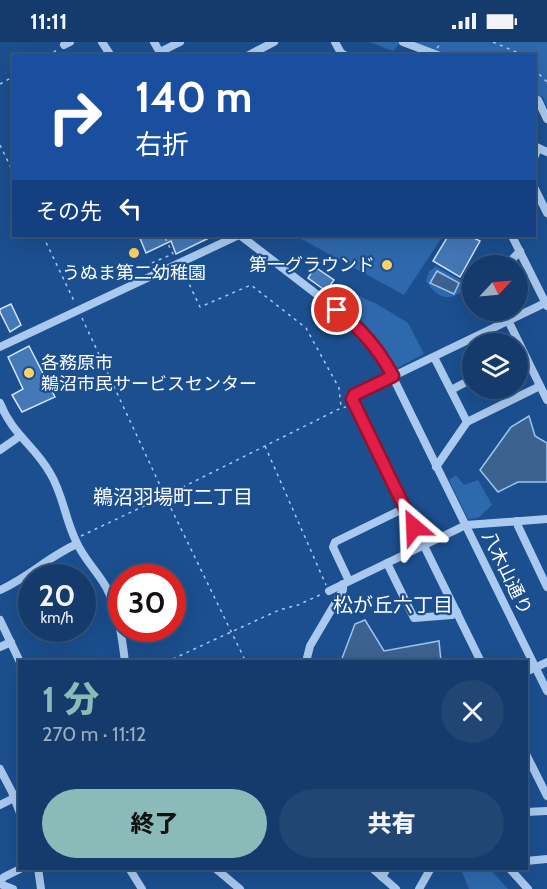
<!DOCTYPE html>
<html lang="ja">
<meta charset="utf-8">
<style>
:root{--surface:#143b6b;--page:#214673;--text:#f1f3f6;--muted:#9dadc1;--line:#33557e;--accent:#8bbbb9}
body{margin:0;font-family:Cabin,"Noto Sans JP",sans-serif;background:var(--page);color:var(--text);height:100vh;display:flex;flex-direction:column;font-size:22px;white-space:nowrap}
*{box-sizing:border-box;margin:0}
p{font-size:20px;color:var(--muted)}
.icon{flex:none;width:33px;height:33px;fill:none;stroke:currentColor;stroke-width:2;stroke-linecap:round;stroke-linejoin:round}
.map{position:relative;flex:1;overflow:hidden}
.side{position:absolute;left:18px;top:618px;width:510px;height:210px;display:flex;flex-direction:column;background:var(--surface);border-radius:0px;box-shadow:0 6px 24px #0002,0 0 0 2px var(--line)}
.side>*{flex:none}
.hud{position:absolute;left:12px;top:12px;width:524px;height:183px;border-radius:0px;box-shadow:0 6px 24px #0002,0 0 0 2px var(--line);background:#1a4fa0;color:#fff;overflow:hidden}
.needle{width:39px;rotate:64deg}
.tools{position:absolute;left:462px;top:213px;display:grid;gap:12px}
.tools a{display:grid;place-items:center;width:66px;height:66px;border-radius:50%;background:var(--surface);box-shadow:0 6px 24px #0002,0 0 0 2px var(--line);font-size:30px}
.speed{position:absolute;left:18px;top:522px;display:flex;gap:12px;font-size:30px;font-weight:700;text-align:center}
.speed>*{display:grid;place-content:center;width:78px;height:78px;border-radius:50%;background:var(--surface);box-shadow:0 6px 24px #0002,0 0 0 2px var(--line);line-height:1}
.speed small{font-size:15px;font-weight:400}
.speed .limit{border:9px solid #d22;background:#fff;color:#111}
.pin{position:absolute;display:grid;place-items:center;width:51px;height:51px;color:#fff;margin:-26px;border:3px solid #fff;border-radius:50%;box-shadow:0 2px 6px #0007}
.me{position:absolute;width:66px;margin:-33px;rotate:334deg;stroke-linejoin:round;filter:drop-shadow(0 0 4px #0008)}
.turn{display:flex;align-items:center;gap:21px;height:126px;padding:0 24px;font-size:27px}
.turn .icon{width:78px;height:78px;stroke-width:2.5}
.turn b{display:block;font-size:42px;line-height:51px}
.then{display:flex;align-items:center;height:57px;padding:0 24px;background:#0003;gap:12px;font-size:22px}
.round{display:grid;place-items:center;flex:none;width:63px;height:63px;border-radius:32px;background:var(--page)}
.headline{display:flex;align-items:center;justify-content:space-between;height:102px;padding:0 24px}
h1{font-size:36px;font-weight:800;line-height:45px;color:var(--accent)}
.cta{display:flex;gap:12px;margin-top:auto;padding:12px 24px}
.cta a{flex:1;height:69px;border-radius:36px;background:var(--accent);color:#111;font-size:24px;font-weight:800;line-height:69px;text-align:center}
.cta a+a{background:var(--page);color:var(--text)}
.status{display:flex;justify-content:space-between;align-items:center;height:42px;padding:0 30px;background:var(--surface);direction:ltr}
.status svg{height:16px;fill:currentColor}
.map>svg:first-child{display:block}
.green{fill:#2e69ad}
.water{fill:#3c6290;stroke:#9cc4f0;stroke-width:1.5}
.building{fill:#4478b7;stroke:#cfe3fa;stroke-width:1.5}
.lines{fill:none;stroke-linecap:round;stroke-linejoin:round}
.path{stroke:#a9c9ee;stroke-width:1.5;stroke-dasharray:3 4.5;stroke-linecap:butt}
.minor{stroke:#a9c9ee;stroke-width:8}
.route-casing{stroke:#92132f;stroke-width:15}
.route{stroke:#e11d48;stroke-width:10}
.poi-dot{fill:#ffd166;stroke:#1b4f8f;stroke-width:2}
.labels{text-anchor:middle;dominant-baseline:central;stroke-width:4.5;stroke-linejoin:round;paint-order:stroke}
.poi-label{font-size:18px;fill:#fff;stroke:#1b4f8f;text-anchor:end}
.street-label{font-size:18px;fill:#fff;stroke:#1b4f8f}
.neighbourhood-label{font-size:20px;fill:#fff;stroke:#1b4f8f}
</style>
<div class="status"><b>11:11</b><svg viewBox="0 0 49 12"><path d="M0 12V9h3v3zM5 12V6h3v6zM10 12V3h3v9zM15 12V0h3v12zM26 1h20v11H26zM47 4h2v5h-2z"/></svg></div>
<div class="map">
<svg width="547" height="847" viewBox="0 0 547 847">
<rect width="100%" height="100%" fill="#1b4f8f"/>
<g class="green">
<polygon points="370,0 401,0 393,9"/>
<polygon points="412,0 547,0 547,66 543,55 534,52 534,14 444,13"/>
<polygon points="296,194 443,194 404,253"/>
<path d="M435,224L461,238L463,242L461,250C446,261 435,253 426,239L429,229L433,227Z"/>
<polygon points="337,244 377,262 408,281 424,312 397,326 366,283 331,256"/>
<polygon points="456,433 464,443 478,438 492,463 478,476 468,477 449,438"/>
<polygon points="461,827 490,827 508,847 469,847"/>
</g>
<g class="water">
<polygon points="437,229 459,241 454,252 430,241"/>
<polygon points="529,374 535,394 547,401 547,440 518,440 498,450 480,428 511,385"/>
<polygon points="365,578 384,609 439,599 441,619 341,619 355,582"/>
</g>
<g class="building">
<polygon points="139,194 213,194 176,212 171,199 146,211"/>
<polygon points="448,194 470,194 480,199 460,235 433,219"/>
<polygon points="315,225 334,238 326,249 308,236"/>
<polygon points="11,262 21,283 10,290 0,270 0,267"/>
<polygon points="29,304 55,355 22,370 12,353 23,347 8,315"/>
</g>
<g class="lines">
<g class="path">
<polyline points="493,0 516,10 520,14"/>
<polyline points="437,6 442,0"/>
<polyline points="47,14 57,8"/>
<polyline points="534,27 547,40"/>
<polyline points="0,42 14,34"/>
<polyline points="0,103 14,132"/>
<polyline points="43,194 75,261"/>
<polyline points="151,226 149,222 173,212 164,194"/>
<polyline points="183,229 200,265 251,243 306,286 339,346 341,365"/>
<polyline points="82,276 165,454 246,620"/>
<polyline points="265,404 326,543"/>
<polyline points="81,494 165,454 341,366 346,365"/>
<polyline points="166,620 279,568 298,563 322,552"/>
</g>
<g class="minor">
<polyline points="102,0 111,14"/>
<polyline points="154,0 162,14"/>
<polyline points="335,0 341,11 346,14"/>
<polyline points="403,0 440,14"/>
<polyline points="64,3 70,0"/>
<polyline points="160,10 180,0"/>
<polyline points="247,14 274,0"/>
<polyline points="534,56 538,58 547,77"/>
<polyline points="534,104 547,110"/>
<polyline points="534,116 538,106"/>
<polyline points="534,145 547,171"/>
<polyline points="241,194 354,281 370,298 383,315 547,649"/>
<polyline points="512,194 547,264"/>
<polyline points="506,224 520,209"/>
<polyline points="503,268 547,358"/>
<polyline points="0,305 237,194"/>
<polyline points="434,315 467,380 540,344"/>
<polyline points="451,348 472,337"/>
<path d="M0,361C12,392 35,404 50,431C63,452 65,477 76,499C83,516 97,529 106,545C118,568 122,594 125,620"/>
<polyline points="0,408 20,394"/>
<polyline points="436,425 467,380"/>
<polyline points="517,479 518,484 547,545"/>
<polyline points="387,521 414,576 452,573 457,570"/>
<polyline points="349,539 333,505 335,500 405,466"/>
<path d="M0,548C28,536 49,514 77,502"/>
<polyline points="329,549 466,483 547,477"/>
<polyline points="0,578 20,620"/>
<polyline points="0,605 11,600"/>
<polyline points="306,620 310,604 343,548 343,542"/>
<polyline points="481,620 352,357 354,353 547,260"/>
<polyline points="526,630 547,620"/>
<polyline points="526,712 547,754"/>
<polyline points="0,727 12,750 20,771"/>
<polyline points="0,763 14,756"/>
<polyline points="526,770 547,769"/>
<polyline points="526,819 547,817"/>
<polyline points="38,826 41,847"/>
<polyline points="129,826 142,847"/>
<polyline points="215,826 240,847"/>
<polyline points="372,826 396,847"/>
<polyline points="509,826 528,847"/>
<polyline points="382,835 387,826"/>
<polyline points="0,839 4,835 22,826"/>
<polyline points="0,842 13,847"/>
<polyline points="419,847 431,826"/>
</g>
</g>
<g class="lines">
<defs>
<path id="route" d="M337,268C362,288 378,306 393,334L354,353L352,357L414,485"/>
</defs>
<use href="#route" class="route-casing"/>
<use href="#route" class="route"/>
</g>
<g class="poi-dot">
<circle cx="134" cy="211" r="6"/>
<circle cx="387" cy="223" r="6"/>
<circle cx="29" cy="331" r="6"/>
</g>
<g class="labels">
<g class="poi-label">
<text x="375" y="223">第一グラウンド</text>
<text x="134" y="231" text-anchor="middle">うぬま第二幼稚園</text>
<text x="41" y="321" text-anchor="start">各務原市<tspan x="41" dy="21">鵜沼市民サービスセンター</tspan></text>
</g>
<g class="street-label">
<text transform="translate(507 531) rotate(64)">八木山通り</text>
</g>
<g class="neighbourhood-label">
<text x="173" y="455">鵜沼羽場町二丁目</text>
<text x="393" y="563">松が丘六丁目</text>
</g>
</g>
</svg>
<div class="tools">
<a><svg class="needle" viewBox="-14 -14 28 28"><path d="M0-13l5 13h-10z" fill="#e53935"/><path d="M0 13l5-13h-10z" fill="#9dadc1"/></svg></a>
<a><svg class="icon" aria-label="layers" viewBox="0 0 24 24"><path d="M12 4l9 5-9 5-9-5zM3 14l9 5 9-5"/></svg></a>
</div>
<div class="speed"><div>20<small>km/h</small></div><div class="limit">30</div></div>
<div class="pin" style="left:337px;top:268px;background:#d93025"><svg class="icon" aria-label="arrive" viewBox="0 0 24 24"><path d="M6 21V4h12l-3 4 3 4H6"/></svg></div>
<svg class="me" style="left:414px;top:485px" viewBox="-20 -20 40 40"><path d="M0-17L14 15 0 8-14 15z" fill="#e11d48" stroke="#fff" stroke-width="4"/></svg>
<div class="hud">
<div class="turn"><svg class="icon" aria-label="right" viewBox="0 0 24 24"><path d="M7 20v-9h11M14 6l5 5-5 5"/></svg><div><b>140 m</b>右折</div></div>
<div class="then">その先<svg class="icon" aria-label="left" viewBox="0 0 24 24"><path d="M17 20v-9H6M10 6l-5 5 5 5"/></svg></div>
</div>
<section class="side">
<div class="headline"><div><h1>1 分</h1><p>270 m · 11:12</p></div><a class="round"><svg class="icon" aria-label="close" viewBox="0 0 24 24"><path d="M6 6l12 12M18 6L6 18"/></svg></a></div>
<div class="cta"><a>終了</a><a>共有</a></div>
</section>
</div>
